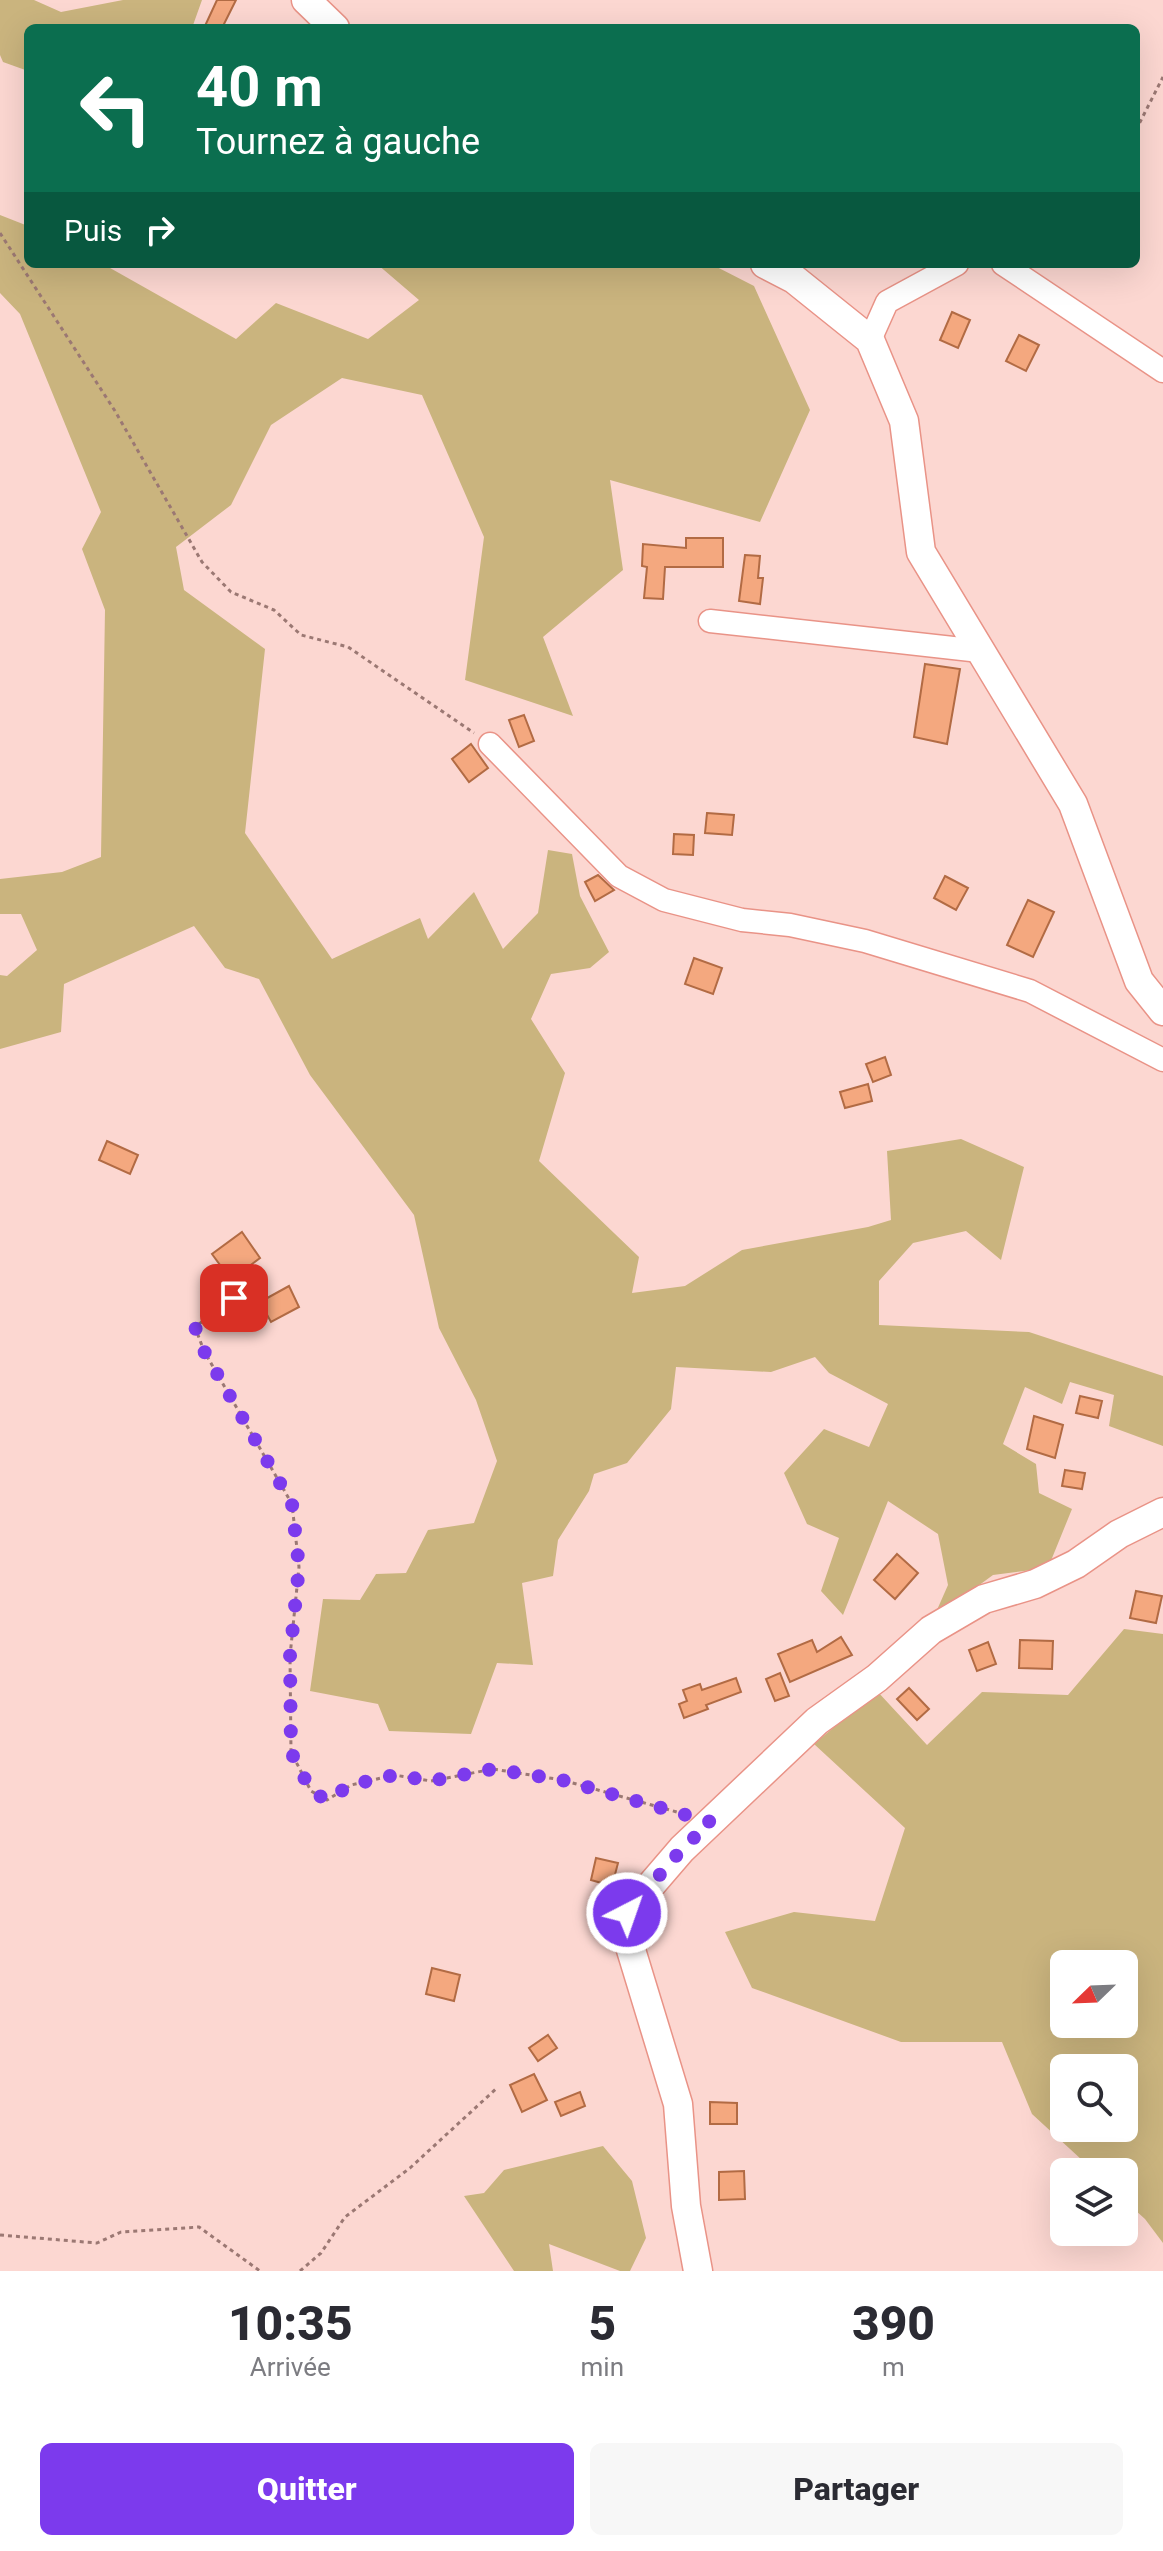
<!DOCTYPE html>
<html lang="fr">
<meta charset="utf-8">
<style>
:root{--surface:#fff;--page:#f7f7f7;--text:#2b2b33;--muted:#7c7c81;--accent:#7c3aed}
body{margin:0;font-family:Roboto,sans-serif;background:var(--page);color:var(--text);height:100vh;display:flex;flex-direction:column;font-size:30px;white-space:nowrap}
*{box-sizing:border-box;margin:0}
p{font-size:26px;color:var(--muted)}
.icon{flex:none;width:44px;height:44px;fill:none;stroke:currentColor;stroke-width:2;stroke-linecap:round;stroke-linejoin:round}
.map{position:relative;height:2271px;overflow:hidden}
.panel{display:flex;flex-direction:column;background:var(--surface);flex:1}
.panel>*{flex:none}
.hud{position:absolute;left:24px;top:24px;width:1116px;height:244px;border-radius:12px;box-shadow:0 8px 32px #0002;background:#0b6e4f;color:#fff;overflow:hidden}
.needle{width:52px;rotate:247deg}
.buttons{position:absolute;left:1050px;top:1950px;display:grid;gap:16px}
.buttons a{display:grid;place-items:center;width:88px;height:88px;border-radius:12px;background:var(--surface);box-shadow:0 8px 32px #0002;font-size:40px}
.pin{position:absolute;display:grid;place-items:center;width:68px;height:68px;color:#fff;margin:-34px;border-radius:16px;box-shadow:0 4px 12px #0006}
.me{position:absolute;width:88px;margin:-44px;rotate:41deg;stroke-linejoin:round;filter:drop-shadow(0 0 6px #0008)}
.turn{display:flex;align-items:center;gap:28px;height:168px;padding:0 40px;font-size:36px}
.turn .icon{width:104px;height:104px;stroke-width:2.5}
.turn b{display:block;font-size:56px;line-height:68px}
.then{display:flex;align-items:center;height:76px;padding:0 40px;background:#0003;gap:16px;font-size:30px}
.eta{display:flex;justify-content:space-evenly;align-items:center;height:136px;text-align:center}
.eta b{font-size:48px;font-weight:800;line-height:56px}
.button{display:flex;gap:16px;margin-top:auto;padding:16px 40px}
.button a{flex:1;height:92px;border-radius:12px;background:var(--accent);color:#fff;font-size:32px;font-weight:800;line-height:92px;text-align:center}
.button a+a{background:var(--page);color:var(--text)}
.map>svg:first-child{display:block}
.green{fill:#cab47e;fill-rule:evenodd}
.building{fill:#f4a87f;stroke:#b26b44;stroke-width:2}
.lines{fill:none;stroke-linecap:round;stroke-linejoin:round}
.minor-casing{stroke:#e99387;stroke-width:25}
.tertiary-casing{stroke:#e99387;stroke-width:31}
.path{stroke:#9b7873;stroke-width:3;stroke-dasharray:4 4;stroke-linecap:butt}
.minor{stroke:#fff;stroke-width:22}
.tertiary{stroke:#fff;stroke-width:28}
.route{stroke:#7c3aed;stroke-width:14;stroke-dasharray:0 25.2}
</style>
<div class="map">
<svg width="1163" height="2271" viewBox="0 0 1163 2271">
<rect width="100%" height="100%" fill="#fcd7d1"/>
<g class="green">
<polygon points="0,0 34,0 61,12 123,0 202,0 192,28 28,28 28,71 3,62 0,55"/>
<polygon points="0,215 28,226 28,264 103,264 236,339 276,303 368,339 419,300 377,264 711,264 754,286 810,410 760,522 610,480 623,570 543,637 573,716 465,680 484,537 422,395 342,378 271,425 231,505 176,547 184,590 265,649 245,833 332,959 420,918 428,939 474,892 503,949 538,913 548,850 572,854 580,896 609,952 590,968 551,974 531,1019 565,1073 539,1161 639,1257 632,1293 685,1286 742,1250 868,1227 891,1220 887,1151 961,1139 1024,1167 1001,1260 966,1231 913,1243 879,1281 879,1325 1029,1332 1163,1376 1163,1446 1109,1426 1114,1395 1070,1382 1062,1404 1025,1387 1003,1444 1036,1464 1039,1493 1072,1509 1048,1568 993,1575 933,1619 948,1585 938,1534 888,1501 843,1615 821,1591 839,1538 807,1524 784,1473 824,1429 869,1447 888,1404 829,1373 815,1357 771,1372 676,1367 671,1409 627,1463 594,1474 589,1491 558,1540 553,1576 522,1583 533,1665 497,1663 471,1734 389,1731 378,1704 310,1691 323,1599 360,1600 376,1574 406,1573 428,1530 474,1523 497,1461 476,1400 439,1328 414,1215 310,1075 259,979 225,968 194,926 64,984 61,1032 0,1049 0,975 7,976 37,950 21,914 0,914 0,879 62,872 101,857 105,610 82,549 101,512 20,314 0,293"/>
<path d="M1124,1629L1163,1634V2243L1145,2219L1124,2200V2172H1095L1032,2114L1002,2042H901L752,1988L725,1932L794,1912L875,1921L905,1828L814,1744L877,1691L927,1745L982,1692L1068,1695ZM1064,1964H1124V2024H1064ZM1064,2068H1124V2128H1064Z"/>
<polygon points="603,2146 632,2181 646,2238 630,2271 620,2271 549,2244 553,2271 514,2271 464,2196 484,2193 504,2170"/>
</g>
<g class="building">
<polygon points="217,0 236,0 222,28 204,28"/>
<polygon points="952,312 970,320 958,348 940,340"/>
<polygon points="1019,335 1039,345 1026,371 1006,361"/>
<polygon points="686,538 723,538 723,567 665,567 663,599 644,598 647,567 642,566 643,544 686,548"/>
<polygon points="745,555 760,556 758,578 763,578 760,604 739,601"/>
<polygon points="925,664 960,669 947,744 914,737"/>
<polygon points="524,715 534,741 519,747 509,720"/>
<polygon points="471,744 488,768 469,782 452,759"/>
<polygon points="707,813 734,815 732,835 705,833"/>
<polygon points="674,834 694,835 693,855 673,854"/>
<polygon points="598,875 614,890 595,901 585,882"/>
<polygon points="945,876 968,888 956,910 934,898"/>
<polygon points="1028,900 1054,912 1033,957 1007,945"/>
<polygon points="694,958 722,968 713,994 685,984"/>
<polygon points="885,1057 891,1075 873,1082 866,1064"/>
<polygon points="868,1084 872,1101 845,1108 840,1092"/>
<polygon points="107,1141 138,1155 130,1174 99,1160"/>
<polygon points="242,1232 260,1258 231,1280 212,1254"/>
<polygon points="289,1286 299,1307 271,1322 260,1302"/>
<polygon points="1080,1396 1102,1401 1098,1418 1076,1413"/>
<polygon points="1034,1416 1063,1425 1055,1458 1027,1449"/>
<polygon points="1065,1470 1085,1473 1082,1489 1062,1486"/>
<polygon points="897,1554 918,1573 895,1599 874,1580"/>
<polygon points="1136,1591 1162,1596 1156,1623 1130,1618"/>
<polygon points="841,1637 852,1655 790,1682 778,1654 812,1640 817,1652"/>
<polygon points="1020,1640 1053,1641 1052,1669 1019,1668"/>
<polygon points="988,1642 996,1664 977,1671 969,1650"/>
<polygon points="780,1673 789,1696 775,1701 766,1679"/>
<polygon points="736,1678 741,1692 706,1705 708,1709 684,1718 679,1704 687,1701 683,1690 700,1684 702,1690"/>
<polygon points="909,1688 929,1709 917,1720 897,1699"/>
<polygon points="596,1858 618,1863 612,1886 591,1880"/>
<polygon points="432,1968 460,1975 454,2001 426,1994"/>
<polygon points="548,2035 557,2048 538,2061 529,2048"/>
<polygon points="534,2074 547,2100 522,2112 510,2085"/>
<polygon points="580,2092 585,2106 561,2116 555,2102"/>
<polygon points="710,2102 737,2103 737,2124 710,2124"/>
<polygon points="744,2171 745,2199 719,2200 719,2172"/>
</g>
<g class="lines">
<defs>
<g id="minor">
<polyline points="1003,264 1163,371"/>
<polyline points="870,340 887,302 957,264"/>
<polyline points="710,621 980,651"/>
<polyline points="490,744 619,876 664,900 742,920 790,925 865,941 1030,991 1163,1060"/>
</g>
<g id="tertiary">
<polyline points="306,0 335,28"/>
<polyline points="765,264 794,279 870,340 904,421 921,552 1073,804 1139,981 1163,1011"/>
<polyline points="698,2271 686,2206 678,2104 628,1940 627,1913 682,1849 817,1721 877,1678 931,1630 984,1599 1035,1584 1076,1564 1119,1534 1163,1512"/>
</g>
</defs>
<use href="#minor" class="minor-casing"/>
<use href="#tertiary" class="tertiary-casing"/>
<g class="path">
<polyline points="1136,130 1163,77"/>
<polyline points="0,233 115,411 202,562 231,592 274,610 301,635 348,647 474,733"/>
<polyline points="253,1283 195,1327 204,1351 292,1504 299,1567 290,1656 291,1752 311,1791 327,1800 351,1785 394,1775 431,1781 493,1769 562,1780 684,1814"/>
<polyline points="0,2235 97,2243 121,2232 199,2227 260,2271"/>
<polyline points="300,2271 321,2253 345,2217 410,2168 498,2087"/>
</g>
<use href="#minor" class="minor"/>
<use href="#tertiary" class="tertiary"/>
</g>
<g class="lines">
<polyline class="route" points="234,1298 195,1327 204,1351 292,1504 299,1567 290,1656 291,1752 311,1791 327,1800 351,1785 394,1775 431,1781 493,1769 562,1780 711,1822 682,1849 627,1913"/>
</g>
</svg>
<div class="buttons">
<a><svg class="needle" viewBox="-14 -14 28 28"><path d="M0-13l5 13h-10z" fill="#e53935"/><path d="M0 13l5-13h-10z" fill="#7c7c81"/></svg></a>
<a><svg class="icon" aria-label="search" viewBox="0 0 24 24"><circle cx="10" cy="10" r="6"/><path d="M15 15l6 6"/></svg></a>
<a><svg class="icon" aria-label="layers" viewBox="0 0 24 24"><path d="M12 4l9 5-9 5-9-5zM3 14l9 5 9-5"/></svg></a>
</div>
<div class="pin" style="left:234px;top:1298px;background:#d93025"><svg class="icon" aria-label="arrive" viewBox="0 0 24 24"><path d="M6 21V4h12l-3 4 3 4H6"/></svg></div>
<svg class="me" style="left:627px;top:1913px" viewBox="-20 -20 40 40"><circle r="17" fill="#7c3aed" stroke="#fff" stroke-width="3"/><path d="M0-11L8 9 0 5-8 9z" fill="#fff"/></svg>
<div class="hud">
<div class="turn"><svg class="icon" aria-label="left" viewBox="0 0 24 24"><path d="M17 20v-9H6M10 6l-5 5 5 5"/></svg><div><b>40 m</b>Tournez à gauche</div></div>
<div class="then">Puis<svg class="icon" aria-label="right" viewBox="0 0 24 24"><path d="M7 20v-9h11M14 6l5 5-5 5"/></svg></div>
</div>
</div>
<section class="panel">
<div class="eta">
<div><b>10:35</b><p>Arrivée</p></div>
<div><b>5</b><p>min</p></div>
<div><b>390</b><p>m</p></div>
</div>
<div class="button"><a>Quitter</a><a>Partager</a></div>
</section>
